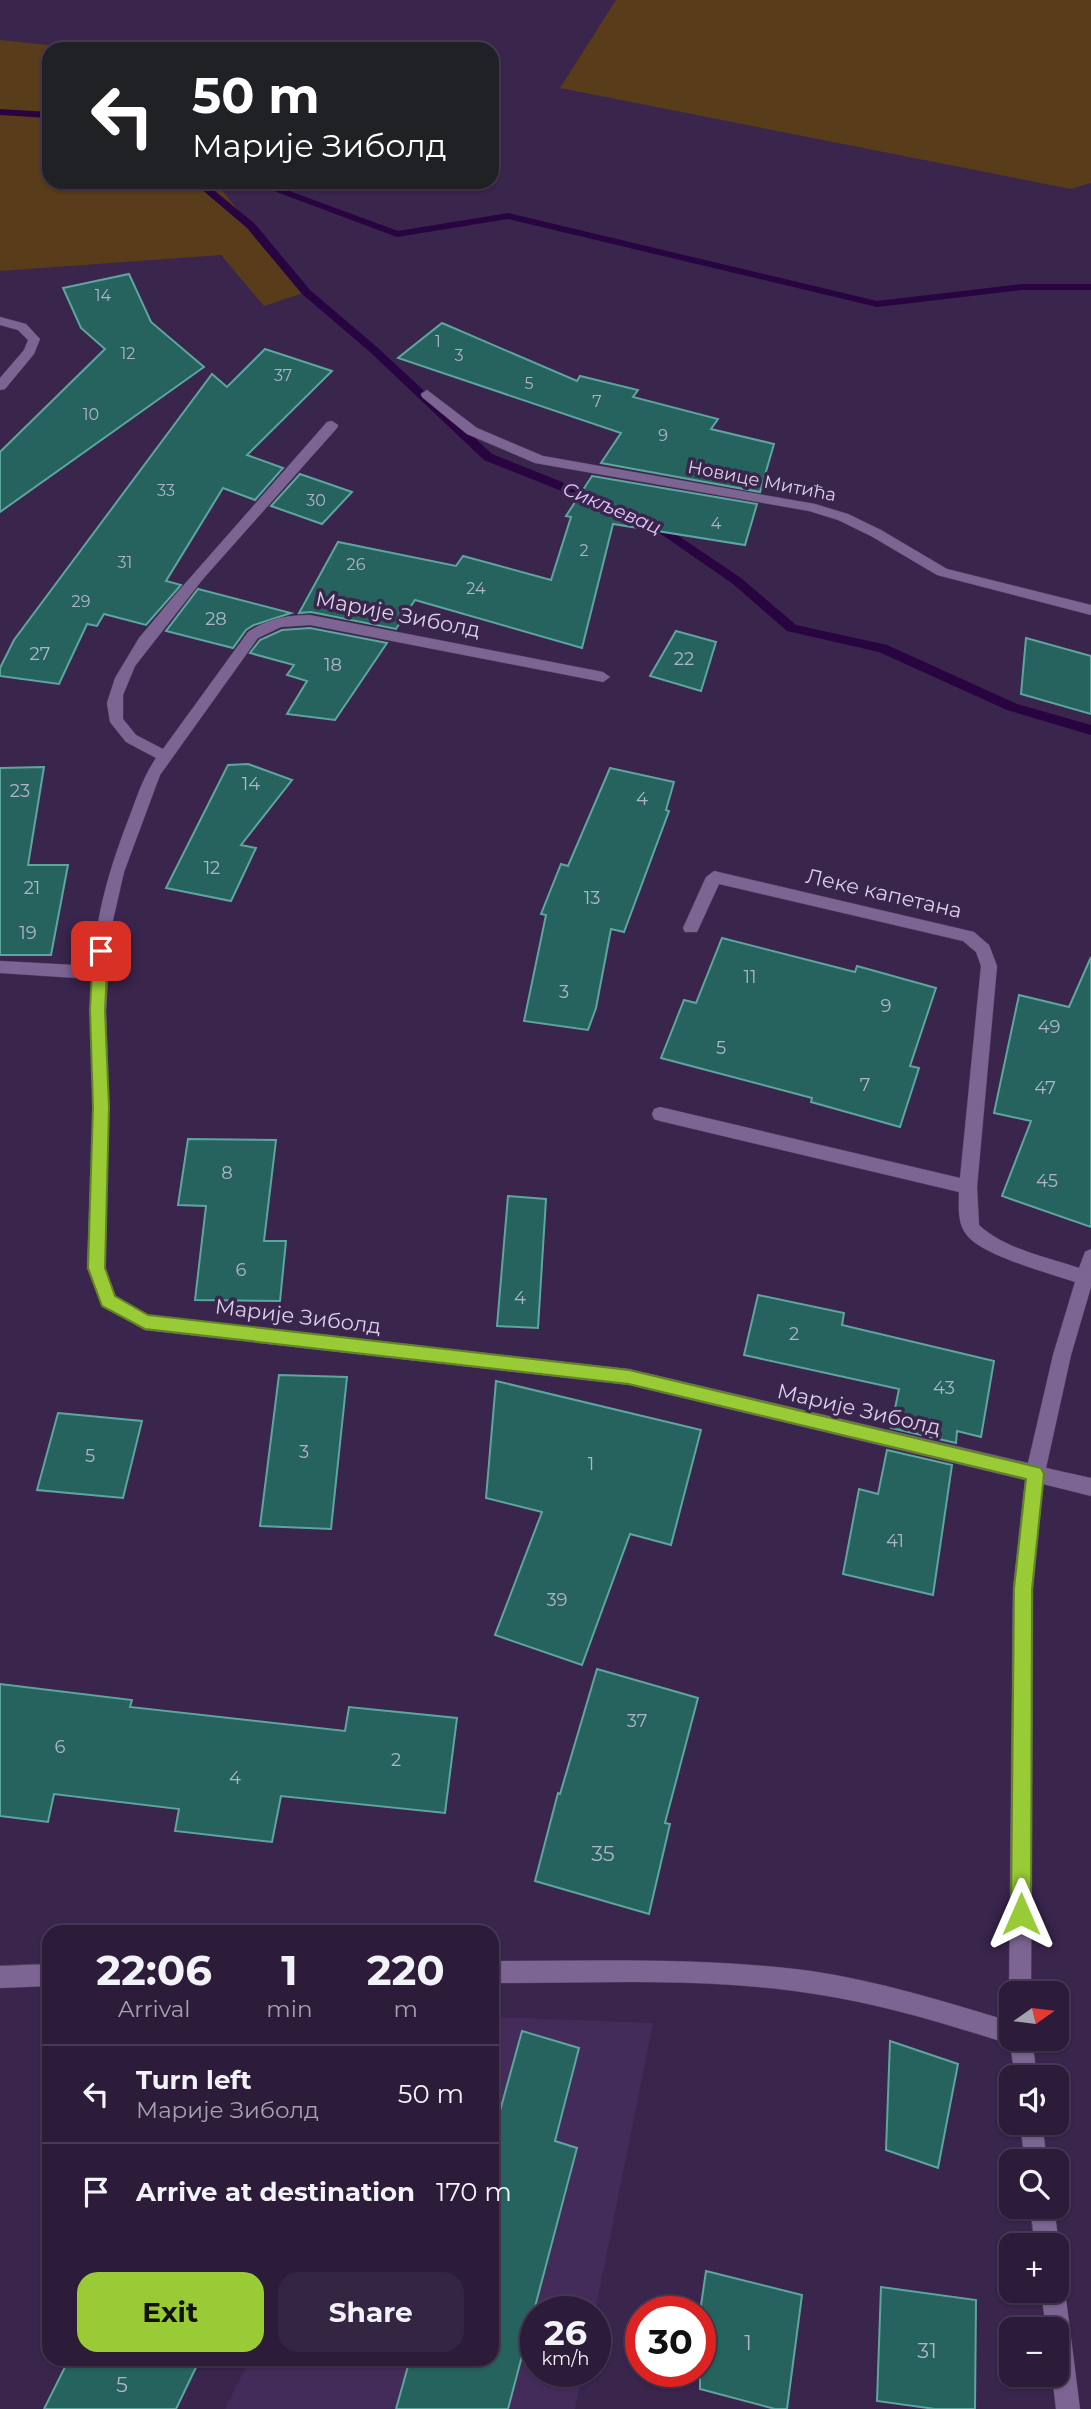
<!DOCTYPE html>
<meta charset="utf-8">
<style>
:root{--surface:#2c1c3a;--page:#342542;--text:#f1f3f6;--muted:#a6a1af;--line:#483a54;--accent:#99cb36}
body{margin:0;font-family:Montserrat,sans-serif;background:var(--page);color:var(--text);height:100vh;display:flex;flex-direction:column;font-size:26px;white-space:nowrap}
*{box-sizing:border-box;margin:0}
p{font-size:23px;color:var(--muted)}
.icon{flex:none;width:38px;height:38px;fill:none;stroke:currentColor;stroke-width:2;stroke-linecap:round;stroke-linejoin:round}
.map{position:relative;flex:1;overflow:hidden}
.side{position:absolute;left:42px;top:1925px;width:457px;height:441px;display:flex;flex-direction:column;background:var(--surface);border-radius:21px;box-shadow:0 2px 5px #0004,0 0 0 2px var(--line)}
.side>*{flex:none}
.banner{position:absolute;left:42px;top:42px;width:457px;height:147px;border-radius:21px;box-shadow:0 2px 5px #0004,0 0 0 2px var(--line);background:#202124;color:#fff;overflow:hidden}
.needle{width:46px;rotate:76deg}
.controls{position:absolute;left:999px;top:1981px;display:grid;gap:14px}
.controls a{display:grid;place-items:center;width:70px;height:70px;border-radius:14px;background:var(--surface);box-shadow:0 2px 5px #0004,0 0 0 2px var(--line);font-size:35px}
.speed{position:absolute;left:520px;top:2296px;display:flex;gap:14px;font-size:35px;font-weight:700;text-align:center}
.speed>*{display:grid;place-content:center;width:91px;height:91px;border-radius:50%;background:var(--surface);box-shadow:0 2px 5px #0004,0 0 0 2px var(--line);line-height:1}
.speed small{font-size:18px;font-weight:400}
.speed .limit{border:10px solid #d22;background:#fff;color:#111}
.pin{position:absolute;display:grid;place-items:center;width:60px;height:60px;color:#fff;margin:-30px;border-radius:14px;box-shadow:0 4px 10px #0006}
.me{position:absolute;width:77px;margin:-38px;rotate:0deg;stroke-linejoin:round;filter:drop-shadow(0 0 5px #0008)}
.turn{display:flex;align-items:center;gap:24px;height:147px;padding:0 35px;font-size:32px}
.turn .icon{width:91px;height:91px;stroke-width:2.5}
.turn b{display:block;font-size:49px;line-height:60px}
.eta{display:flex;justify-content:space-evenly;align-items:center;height:119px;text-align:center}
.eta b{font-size:42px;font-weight:700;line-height:49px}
.primary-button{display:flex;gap:14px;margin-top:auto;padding:14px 35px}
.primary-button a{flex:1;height:80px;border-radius:21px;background:var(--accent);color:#111;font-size:28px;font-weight:700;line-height:80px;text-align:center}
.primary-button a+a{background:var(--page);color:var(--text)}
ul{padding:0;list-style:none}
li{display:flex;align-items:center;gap:21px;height:98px;padding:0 35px;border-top:2px solid var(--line)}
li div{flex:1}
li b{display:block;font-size:26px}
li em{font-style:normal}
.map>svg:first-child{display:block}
.built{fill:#442c5a}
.green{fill:#593c1a}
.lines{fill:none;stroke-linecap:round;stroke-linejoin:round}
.stream{fill:#280440;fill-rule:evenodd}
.building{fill:#27635e;stroke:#5da69e;stroke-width:2}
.street-casing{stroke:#554365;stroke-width:1}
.street{fill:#7c6593;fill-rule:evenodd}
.route{fill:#99cb36;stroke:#638423;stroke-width:2}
.labels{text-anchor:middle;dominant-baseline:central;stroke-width:7;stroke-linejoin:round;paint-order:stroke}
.far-number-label{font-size:16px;fill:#afb4c6}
.far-street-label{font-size:18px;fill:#dccfe9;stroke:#3a254d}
.number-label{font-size:18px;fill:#afb4c6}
.far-water-label{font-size:19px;font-style:italic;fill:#e2c7ff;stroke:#3a254d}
.street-label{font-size:21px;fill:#dccfe9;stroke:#3a254d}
.near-number-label{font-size:21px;fill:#afb4c6}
</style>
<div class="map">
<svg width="1091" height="2409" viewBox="0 0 1091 2409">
<rect width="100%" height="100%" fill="#3a254d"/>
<polygon class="built" points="492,2017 653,2023 595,2312 536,2312 536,2371 583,2371 575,2409 225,2409 250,2359 492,2359"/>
<g class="green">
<polygon points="616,0 1091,0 1091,183 1071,189 560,88"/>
<polygon points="0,40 86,49 49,49 49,182 215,182 306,292 264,306 221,255 0,271"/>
</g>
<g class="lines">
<g class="stream">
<polygon points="0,109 49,112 49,118 0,115"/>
<polygon points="193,182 204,182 255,224 310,290 378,348 492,454 602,498 602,504 594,504 484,460 370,352 302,294 247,228"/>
<polygon points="250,182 265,182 398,231 508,213 877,301 1022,284 1091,284 1091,290 1022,290 877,307 508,219 397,237"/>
<polygon points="652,518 741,578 796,625 887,645 1017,704 1091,725 1091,735 1007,710 879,652 787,631 733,584 648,525 646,522"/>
</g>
</g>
<g class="building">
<polygon points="129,274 151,322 204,367 0,512 0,452 105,349 81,328 63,288"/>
<polygon points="442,323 577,381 580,376 638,390 633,397 718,419 711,429 774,444 760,492 601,463 621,433 398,358"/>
<polygon points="265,349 332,371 247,455 283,468 255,500 223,488 166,581 181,585 146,625 104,614 97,626 87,624 59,684 0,676 0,668 14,640 212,374 227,387"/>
<polygon points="300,474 352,492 322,524 271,506"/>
<polygon points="592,476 757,504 745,545 613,524 582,648 415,600 396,629 311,612 299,613 338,542 456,566 463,556 551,580 571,517 566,516"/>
<polygon points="198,589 291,613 254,625 246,630 233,648 166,631"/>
<polygon points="310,628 387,643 335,720 287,714 307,681 287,675 294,665 250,653 260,640 282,630"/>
<polygon points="676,631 716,642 701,691 650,676"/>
<polygon points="1026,638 1091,656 1091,714 1021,694"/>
<polygon points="248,764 292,780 241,845 256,848 231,901 166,888 228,765"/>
<polygon points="44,767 28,865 68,865 51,955 0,955 0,768"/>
<polygon points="610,768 674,782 666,810 669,811 624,932 611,929 596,1008 588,1030 524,1021 546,915 541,914 561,864 568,866"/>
<polygon points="722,938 855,972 857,966 936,988 910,1066 919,1068 900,1127 811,1102 812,1098 661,1058 684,1000 696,1003"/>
<polygon points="1091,957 1091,1227 1002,1196 1031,1121 994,1113 1019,995 1069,1007"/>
<polygon points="188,1139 276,1140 264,1241 286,1241 280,1301 195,1300 206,1206 178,1205"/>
<polygon points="508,1196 546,1199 538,1328 497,1326"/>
<polygon points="758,1295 844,1313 842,1325 994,1361 981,1437 957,1431 956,1443 891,1428 899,1389 744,1355"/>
<polygon points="279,1375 347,1377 331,1529 260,1526"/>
<polygon points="496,1381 701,1430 671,1545 630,1534 582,1665 495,1635 542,1512 486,1498"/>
<polygon points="58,1413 142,1421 123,1498 37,1490"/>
<polygon points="887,1450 952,1465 933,1595 843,1574 859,1489 878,1494"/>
<polygon points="597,1669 698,1698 665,1823 670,1824 649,1914 535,1881 558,1793 560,1794"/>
<polygon points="0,1684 132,1700 130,1707 345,1731 349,1707 457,1718 445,1813 281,1796 272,1842 175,1831 179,1809 54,1794 48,1822 0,1816"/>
<polygon points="522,2031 579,2048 555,2141 577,2148 508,2409 396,2409 410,2359 492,2359 492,2140"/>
<polygon points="890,2041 958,2064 938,2168 886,2150"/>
<polygon points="706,2271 802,2295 787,2409 775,2409 700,2389 700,2312"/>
<polygon points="881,2287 976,2300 975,2409 935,2409 877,2401"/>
<polygon points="69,2359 200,2359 176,2409 44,2409"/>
</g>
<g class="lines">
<defs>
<g id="street">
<polygon points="0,317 26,324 40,339 34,354 5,389 0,390 0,378 24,350 28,340 18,330 0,325"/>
<polygon points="427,390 477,428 543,456 815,504 848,514 881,530 947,569 1091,605 1091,615 937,575 871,536 838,520 809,511 535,463 467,434 422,397 421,394"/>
<path d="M332,421L338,425L337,428L203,579L135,666L123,695V719L136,735L163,749L248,632C267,619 287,615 310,615L603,672L610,677L603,682L310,625L281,627L258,638L160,775L124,872L111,929L106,1010L109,1107L105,1268L115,1296L148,1315L629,1369L1028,1463L1053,1355L1075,1282C1049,1273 980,1255 966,1234C957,1222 959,1206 959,1192L660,1121L654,1119L652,1114L654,1109L660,1107L960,1178L981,966L976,952L963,941L719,884L697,932H685L683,928L706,877L714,871L974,932L989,945L997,966L977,1187L979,1225C1005,1249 1046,1257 1079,1268L1085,1252L1091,1249V1287L1071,1355L1046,1468L1091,1478V1496L1043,1484L1033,1589L1031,1993H1012V1999L1009,1993L1013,1589L1025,1480L629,1385L145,1330L102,1306L87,1268L93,1107L90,1010L92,979L0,973V961L93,966C96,914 110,867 129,818C137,797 143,777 156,758L126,742L110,722L107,703L115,678L139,638L175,595L327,422Z"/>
<path d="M492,1961C598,1961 705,1957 811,1971C879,1981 946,2002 1012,2022V2039H1032L1037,2077H1015L1010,2044C946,2024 882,2004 815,1994C709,1977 599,1983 492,1983Z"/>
<polygon points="49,1964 49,1986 0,1988 0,1966"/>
<polygon points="1020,2123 1042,2123 1047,2161 1025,2161"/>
<polygon points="1030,2207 1054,2207 1059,2245 1057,2249 1057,2245 1035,2245"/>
<polygon points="1057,2281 1061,2283 1065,2291 1080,2409 1056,2409 1052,2375 1057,2375 1057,2329 1046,2329 1041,2291 1057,2291"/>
</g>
</defs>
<use href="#street" class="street-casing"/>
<use href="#street" class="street"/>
</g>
<polygon class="route" points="101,946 108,951 105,1010 109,1107 105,1268 115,1296 148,1315 629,1370 1041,1468 1044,1474 1032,1589 1031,1914 1028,1921 1021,1924 1014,1921 1011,1914 1014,1589 1026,1479 629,1384 145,1329 102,1306 88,1268 93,1107 90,1010 93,951"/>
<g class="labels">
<g class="far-number-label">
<text x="103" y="295">14</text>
<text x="438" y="341">1</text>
<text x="128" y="353">12</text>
<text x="459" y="355">3</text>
<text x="283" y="375">37</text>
<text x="529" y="383">5</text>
<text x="597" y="401">7</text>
<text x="91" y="414">10</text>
<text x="663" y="435">9</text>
<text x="166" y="490">33</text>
<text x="316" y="500">30</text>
<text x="716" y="523">4</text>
<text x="584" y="550">2</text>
<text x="125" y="562">31</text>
<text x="356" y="564">26</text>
<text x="476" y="588">24</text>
<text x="81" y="601">29</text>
</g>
<g class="far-street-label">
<text transform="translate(762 481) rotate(11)">Новице Митића</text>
</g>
<g class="number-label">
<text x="216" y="619">28</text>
<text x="40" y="654">27</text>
<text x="684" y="659">22</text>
<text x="333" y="665">18</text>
<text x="251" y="784">14</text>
<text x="20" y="791">23</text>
<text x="642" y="799">4</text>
<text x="212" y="868">12</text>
<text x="32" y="888">21</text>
<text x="592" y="898">13</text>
<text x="28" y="933">19</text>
<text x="750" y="977">11</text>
<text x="564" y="992">3</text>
<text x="886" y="1006">9</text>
<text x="1049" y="1027">49</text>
<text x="721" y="1048">5</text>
<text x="865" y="1085">7</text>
<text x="1045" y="1088">47</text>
<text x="227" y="1173">8</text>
<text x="1047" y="1181">45</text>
<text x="241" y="1270">6</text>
<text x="520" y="1298">4</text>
<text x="794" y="1334">2</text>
<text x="944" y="1388">43</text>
<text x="304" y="1452">3</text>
<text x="90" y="1456">5</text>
<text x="591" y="1464">1</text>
<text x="895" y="1541">41</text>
<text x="557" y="1600">39</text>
<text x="637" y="1721">37</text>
<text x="60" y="1747">6</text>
<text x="396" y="1760">2</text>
<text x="235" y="1778">4</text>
</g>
<g class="far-water-label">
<text transform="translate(612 508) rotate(23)">Сикљевац</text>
</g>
<g class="street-label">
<text transform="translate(398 614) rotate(11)">Марије Зиболд</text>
<text transform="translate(884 893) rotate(13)">Леке капетана</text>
<text transform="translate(298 1316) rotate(7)">Марије Зиболд</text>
<text transform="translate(859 1409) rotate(13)">Марије Зиболд</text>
</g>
<g class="near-number-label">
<text x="603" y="1853">35</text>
<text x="748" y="2342">1</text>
<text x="927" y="2350">31</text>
<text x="122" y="2384">5</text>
</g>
</g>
</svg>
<div class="controls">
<a><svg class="needle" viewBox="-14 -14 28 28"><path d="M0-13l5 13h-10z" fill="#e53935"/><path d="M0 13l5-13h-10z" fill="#a6a1af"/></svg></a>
<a><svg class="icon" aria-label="sound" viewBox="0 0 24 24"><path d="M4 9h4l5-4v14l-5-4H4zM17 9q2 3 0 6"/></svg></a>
<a><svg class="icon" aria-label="search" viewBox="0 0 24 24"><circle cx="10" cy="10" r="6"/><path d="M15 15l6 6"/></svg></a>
<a>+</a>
<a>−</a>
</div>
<div class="speed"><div>26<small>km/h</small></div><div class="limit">30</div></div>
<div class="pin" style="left:101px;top:951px;background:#d93025"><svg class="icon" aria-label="arrive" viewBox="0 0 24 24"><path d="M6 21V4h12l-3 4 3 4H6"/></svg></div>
<svg class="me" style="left:1021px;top:1914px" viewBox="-20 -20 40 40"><path d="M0-17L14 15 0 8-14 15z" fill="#99cb36" stroke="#fff" stroke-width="4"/></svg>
<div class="banner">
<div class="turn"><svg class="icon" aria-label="left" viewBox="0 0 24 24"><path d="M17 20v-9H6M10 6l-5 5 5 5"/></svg><div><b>50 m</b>Марије Зиболд</div></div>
</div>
<section class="side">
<div class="eta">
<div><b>22:06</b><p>Arrival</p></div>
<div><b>1</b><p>min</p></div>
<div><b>220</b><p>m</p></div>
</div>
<ul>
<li><svg class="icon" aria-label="left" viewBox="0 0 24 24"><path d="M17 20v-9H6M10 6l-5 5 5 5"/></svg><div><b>Turn left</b><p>Марије Зиболд</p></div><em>50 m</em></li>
<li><svg class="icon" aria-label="arrive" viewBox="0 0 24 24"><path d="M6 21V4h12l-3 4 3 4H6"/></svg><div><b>Arrive at destination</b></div><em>170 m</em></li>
</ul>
<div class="primary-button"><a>Exit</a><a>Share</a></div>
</section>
</div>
